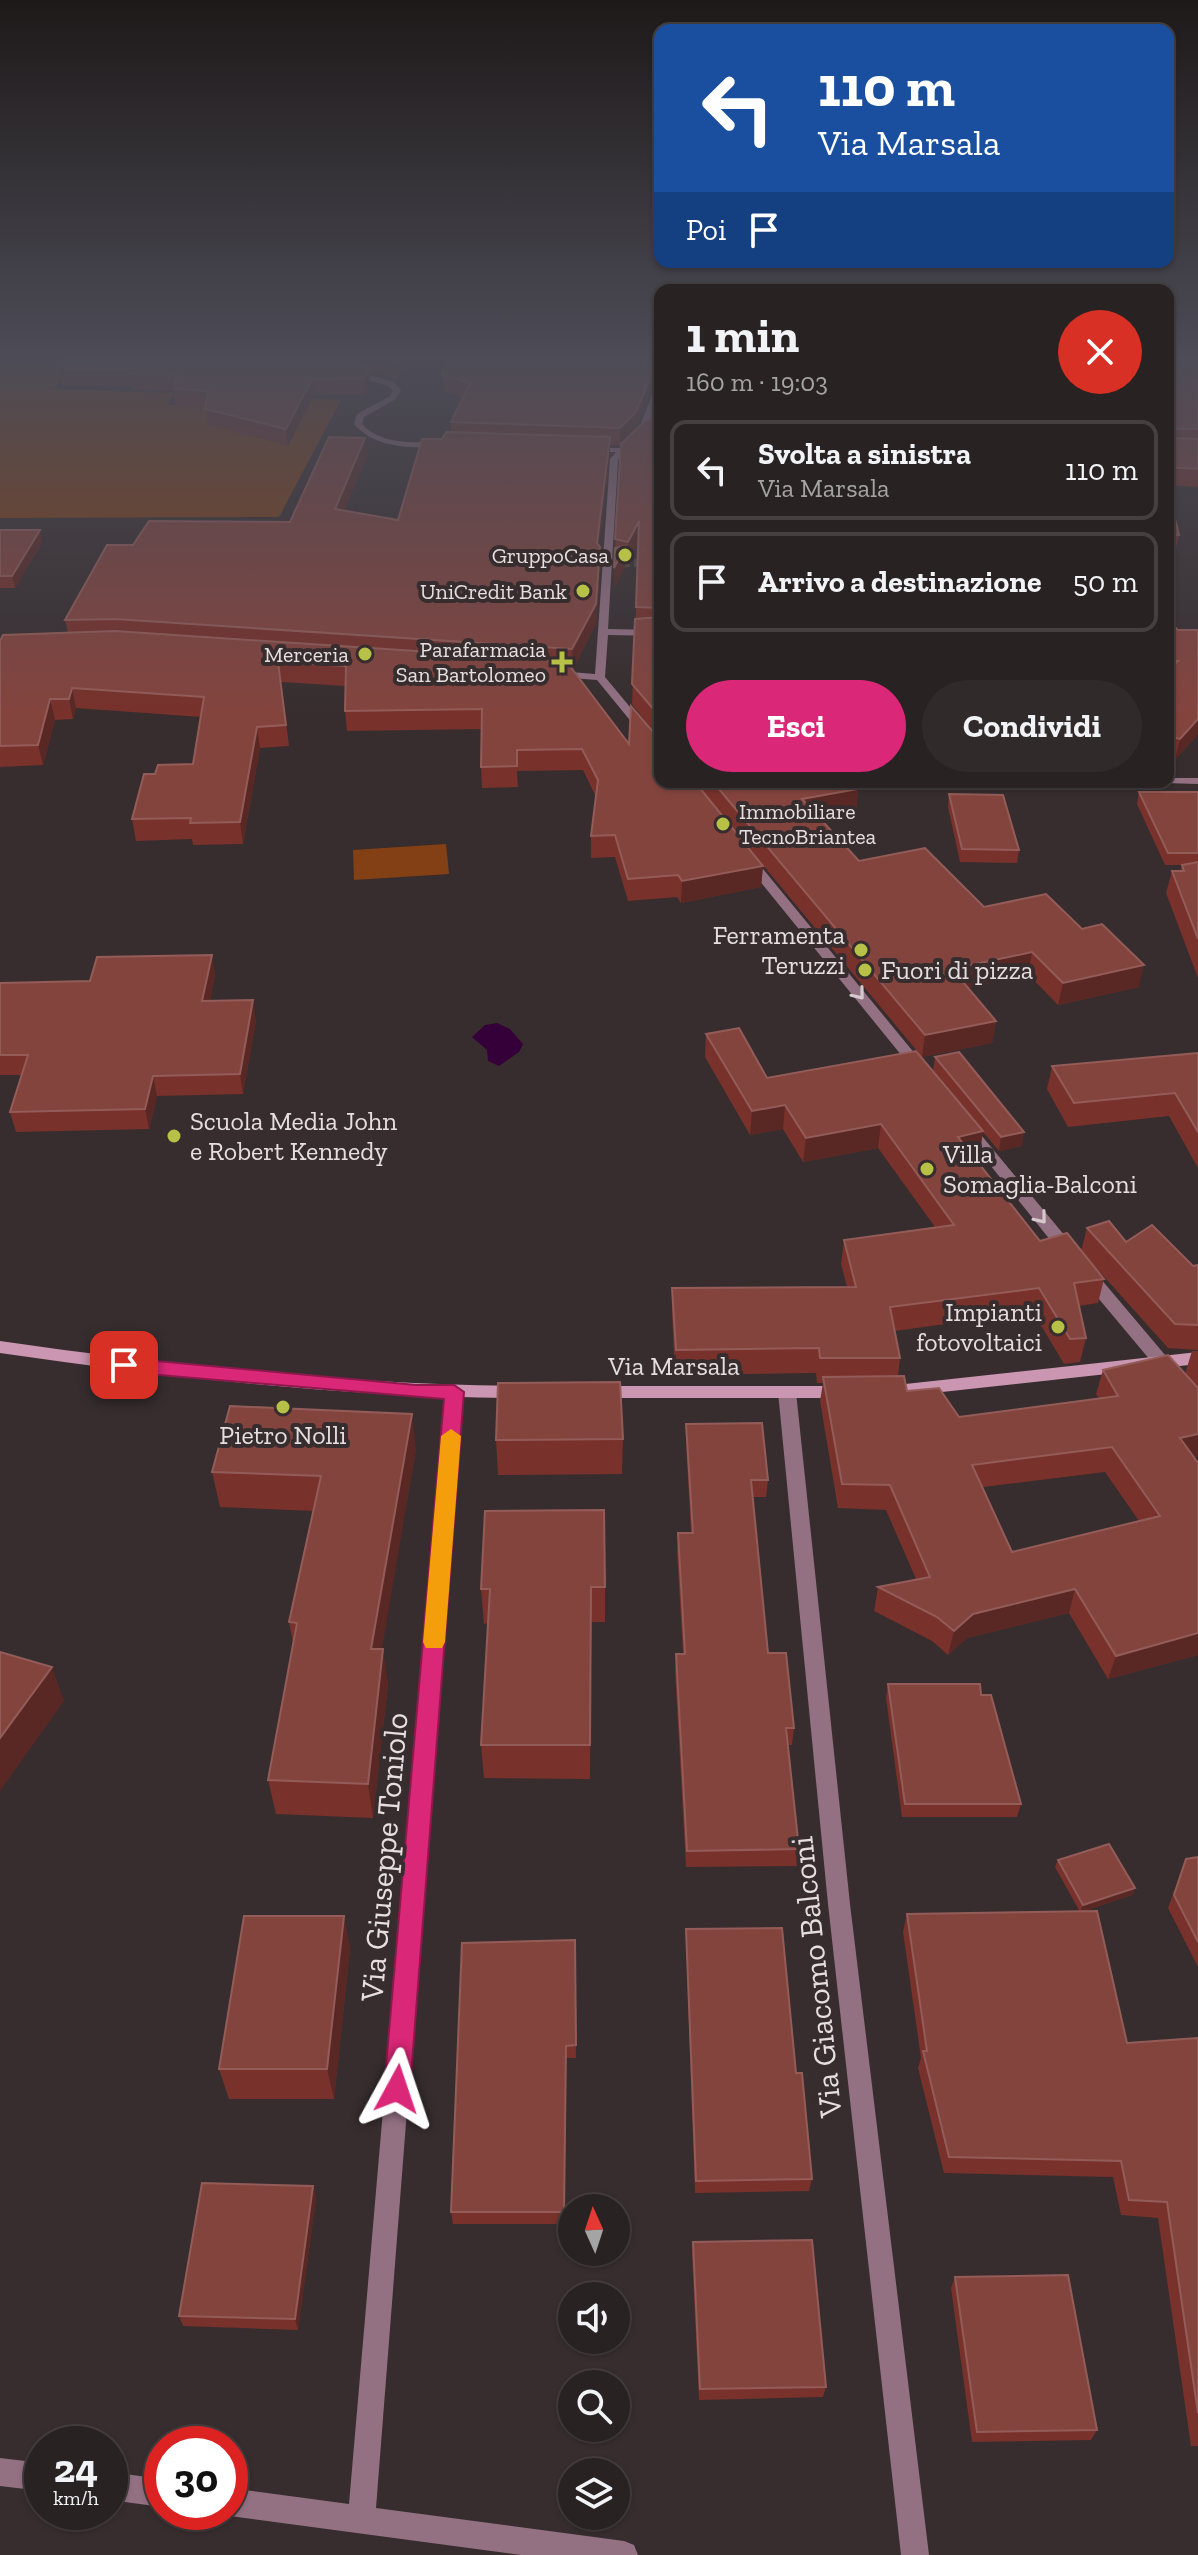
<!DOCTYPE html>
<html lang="it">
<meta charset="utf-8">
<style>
:root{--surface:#292222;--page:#312a2a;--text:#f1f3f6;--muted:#a5a4a5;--line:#453f40;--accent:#db2777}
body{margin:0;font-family:"Zilla Slab",serif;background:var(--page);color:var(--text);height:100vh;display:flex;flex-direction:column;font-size:30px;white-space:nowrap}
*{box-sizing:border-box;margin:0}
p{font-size:26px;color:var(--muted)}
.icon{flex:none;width:44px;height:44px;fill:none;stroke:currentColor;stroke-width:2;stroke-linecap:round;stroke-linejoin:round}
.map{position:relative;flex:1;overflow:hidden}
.sheet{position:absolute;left:654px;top:284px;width:520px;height:504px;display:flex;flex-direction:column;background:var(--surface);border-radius:16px;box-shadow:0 2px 6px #0004,0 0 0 2px var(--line)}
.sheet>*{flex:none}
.banner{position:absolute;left:654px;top:24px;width:520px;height:244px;border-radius:16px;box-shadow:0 2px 6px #0004,0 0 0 2px var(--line);background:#1a4fa0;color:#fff;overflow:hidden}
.needle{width:52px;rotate:357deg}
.controls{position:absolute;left:558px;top:2194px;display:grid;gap:16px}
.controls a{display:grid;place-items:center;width:72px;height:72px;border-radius:50%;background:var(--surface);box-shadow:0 2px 6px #0004,0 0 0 2px var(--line);font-size:40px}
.speed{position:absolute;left:24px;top:2426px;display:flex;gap:16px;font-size:40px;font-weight:700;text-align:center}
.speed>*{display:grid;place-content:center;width:104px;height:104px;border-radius:50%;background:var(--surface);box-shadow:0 2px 6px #0004,0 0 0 2px var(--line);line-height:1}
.speed small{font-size:20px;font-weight:400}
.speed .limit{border:12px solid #d22;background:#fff;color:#111}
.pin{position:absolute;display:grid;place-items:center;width:68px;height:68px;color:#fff;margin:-34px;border-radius:16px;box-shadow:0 4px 12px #0006}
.me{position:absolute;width:88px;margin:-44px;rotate:5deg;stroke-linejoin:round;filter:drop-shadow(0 0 6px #0008)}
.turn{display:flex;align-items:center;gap:28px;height:168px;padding:0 32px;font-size:36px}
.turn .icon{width:104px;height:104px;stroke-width:2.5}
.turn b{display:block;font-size:56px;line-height:68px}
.then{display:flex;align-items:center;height:76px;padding:0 32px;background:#0003;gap:16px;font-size:30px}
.round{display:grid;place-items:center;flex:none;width:84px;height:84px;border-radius:42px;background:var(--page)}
.head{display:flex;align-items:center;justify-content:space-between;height:136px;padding:0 32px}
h1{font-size:48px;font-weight:800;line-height:60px}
.primary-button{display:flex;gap:16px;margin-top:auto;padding:16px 32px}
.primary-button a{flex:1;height:92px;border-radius:48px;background:var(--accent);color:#fff;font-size:32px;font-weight:800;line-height:92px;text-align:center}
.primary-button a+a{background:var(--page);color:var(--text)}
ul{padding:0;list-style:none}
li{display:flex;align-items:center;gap:24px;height:100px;margin:0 16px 12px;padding:0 16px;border:4px solid var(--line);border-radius:16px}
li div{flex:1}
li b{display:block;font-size:30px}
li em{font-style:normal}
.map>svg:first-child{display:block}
.green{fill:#824014}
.water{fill:#350039}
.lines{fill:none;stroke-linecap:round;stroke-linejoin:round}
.street-tunnel{stroke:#514849;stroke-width:8;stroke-dasharray:8 4;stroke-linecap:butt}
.street{fill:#937183;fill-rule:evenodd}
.secondary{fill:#cb96b2;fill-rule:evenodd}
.wall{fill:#78312b;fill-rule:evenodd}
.shaded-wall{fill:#592824}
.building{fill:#84443e;stroke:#935c58;stroke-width:2;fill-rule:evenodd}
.oneway{stroke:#d5c9cd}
.route{fill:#db2777;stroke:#8e194d;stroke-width:2}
.slow{fill:#f59e0b}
.poi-dot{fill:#b8c147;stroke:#372d2e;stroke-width:3}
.labels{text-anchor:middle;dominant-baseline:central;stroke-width:8;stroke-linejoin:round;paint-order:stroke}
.far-poi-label{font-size:22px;fill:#e6dfe0;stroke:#372d2e;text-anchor:end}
.poi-label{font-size:26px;fill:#e6dfe0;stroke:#372d2e;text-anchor:start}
.street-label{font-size:26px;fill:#e6dfe0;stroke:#372d2e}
.near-street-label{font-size:32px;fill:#e6dfe0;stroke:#372d2e}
</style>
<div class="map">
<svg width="1198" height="2555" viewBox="0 0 1198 2555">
<rect width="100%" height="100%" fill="#372d2e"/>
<g class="green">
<polygon points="0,358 77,358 55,389 174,393 167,405 200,406 210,395 341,400 279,517 0,518"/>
<polygon points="446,844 449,874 354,880 353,850"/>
</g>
<polygon class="water" points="497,1023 510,1029 523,1044 519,1052 499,1066 488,1061 487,1050 472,1037 485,1025"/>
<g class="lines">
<polyline class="street-tunnel" points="622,563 660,564"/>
<g class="street">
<path d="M349,369L394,382L401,390L396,399L364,417L362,424C383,446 415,442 443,442L446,446C415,449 375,449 354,424L357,414L390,396L393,390L388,386L346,373Z"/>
<path d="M660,383C660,418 642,437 618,460L608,629L660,630V636L608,635L605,677L660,743V753L656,752L597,680L558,677L553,674L558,671L595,674L610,459L616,452H590L586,450L590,448H621L638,431L656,385Z"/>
<polygon points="1168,778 1198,778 1198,784 1164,783 1168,782"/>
<polygon points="750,857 754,858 925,1066 927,1069 925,1072 915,1072 746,864 746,858"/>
<polygon points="967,1122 972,1124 1075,1248 1077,1252 1075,1256 1063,1256 962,1130 960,1127 962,1124"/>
<polygon points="1089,1271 1095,1272 1198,1394 1198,1412 1192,1410 1083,1280 1081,1276"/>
<polygon points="454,1386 460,1388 463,1392 376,2508 624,2541 634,2545 638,2555 521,2555 230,2516 221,2512 230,2512 230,2488 349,2504 445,1392 448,1388"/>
<polygon points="787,1386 793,1388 796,1392 850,1904 929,2555 901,2555 828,1904 778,1392 781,1388"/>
<polygon points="0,2458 42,2463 42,2491 0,2486"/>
<polygon points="110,2472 162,2479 162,2507 110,2500"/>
</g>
<g class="secondary">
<path d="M0,1341C173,1366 345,1384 520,1386L526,1388L529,1392L526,1396L520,1398C345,1397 173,1378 0,1353Z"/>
<polygon points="1198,1352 1198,1364 887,1398 881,1396 878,1392 881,1388 887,1386"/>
<polygon points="599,1386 844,1386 850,1388 853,1392 850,1396 844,1398 599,1398 593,1396 590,1392 593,1388"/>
</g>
</g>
<g class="wall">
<polygon points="69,358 407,358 398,379 369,371 370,385 366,395 314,395 288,446 208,425 206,407 175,405 173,391 132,390 131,386 62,385 59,368"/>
<polygon points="660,358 660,380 653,384 635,429 620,445 610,445 610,455 599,546 600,567 596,624 573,669 629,744 656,734 632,704 639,540 628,560 625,560 625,566 614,589 614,568 621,444 651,420 652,410 660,388 660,782 887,782 858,789 856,811 819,817 859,861 984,907 1139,987 1058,1005 1028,974 968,988 996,1021 992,1043 922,1057 718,811 763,866 761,887 681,903 677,897 628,901 615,857 591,858 591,836 596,797 583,770 517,771 518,787 482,788 481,767 482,729 347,731 345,711 346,686 281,682 289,746 260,748 243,844 193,845 192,839 136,841 132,819 155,774 193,764 201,717 76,708 73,719 55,720 43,765 0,767 0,641 68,633 65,620 133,545 290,522 367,456 344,511 398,520 442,439 451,432 451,422 463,397 442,391 442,375"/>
<polygon points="1168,358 1198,358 1198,487 1168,485"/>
<polygon points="1168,490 1179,535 1175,553 1168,553"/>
<polygon points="0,530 43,541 15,588 0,588"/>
<polygon points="1168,609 1170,623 1178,630 1198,632 1198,734 1175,760 1168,758"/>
<polygon points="1139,792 1198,792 1198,978 1166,893 1172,871 1180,871 1182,865 1183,865 1165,865 1137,804"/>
<polygon points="949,794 1019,850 1017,863 960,862 948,807"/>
<polygon points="215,974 210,1001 256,1020 243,1094 157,1096 149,1129 16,1132 10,1112 22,1075 0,1075 0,983 90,981"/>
<path d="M706,1034L767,1078L933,1071L935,1057L1022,1146L999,1151L983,1132L979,1156L974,1157L1040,1241L1081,1251L1087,1228L1193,1266L1198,1265V1350L1168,1348L1090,1261L1104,1279L1098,1303L1079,1306L1086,1338L1080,1362L1064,1364L1033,1312L895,1331L900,1358L898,1376L907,1391L959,1417L1099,1398L1096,1394L1103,1370L1185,1374L1192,1351H1198V1456L1194,1457L1198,1463V1655L1108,1679L1069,1613L967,1638L948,1655L932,1641L874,1611L878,1587L916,1579L886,1510L838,1508L820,1401L823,1383H817L816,1373L675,1375L672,1313V1288L847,1287L841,1264L844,1240L935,1227L878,1148L803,1162L783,1129L750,1135L705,1057ZM1105,1472L1139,1521L1012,1552L983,1487Z"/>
<polygon points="1198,1053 1198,1168 1169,1116 1068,1127 1047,1089 1052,1066"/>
<polygon points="686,1424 768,1480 766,1497 753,1497 768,1653 794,1728 792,1745 788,1745 799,1849 797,1866 686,1867 675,1671 676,1654 683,1654 677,1551 678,1533 691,1533 686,1442"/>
<polygon points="623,1439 622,1474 498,1475 496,1440"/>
<polygon points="416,1449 381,1649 388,1684 373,1818 276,1814 268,1780 293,1643 289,1622 314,1511 220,1507 212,1472"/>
<polygon points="605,1587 605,1622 591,1622 590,1779 484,1778 481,1745 488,1623 484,1624 481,1589"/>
<polygon points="888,1684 981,1695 1021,1804 1017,1817 902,1817 886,1698"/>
<polygon points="1198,1857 1198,1967 1168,1908 1186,1859"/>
<polygon points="1058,1860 1135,1888 1132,1895 1081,1912 1127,2043 1198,2038 1198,2446 1191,2446 1158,2218 1121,2215 1113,2177 944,2173 918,2068 921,2058 903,1932 907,1914 1080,1912 1055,1867"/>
<polygon points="344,1916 350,1949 334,2099 229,2099 219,2069"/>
<polygon points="686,1929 796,2073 812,2179 809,2191 695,2193 686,1942"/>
<polygon points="575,1940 576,2058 566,2058 564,2224 453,2224 451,2212"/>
<polygon points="313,2186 316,2198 298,2330 183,2326 179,2316"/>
<polygon points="693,2242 826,2387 823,2397 699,2400 692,2254"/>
<polygon points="955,2277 1097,2430 1091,2440 972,2442 951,2288"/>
</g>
<g class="shaded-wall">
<polygon points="399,358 407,358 398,379 397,362"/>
<polygon points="660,364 660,380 653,384 635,429 620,445 620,428 654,368"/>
<polygon points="369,368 370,385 366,395 365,378"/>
<polygon points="312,379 314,395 288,446 286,429"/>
<polygon points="610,437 610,455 597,562 597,543"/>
<polygon points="365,438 367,456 337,528 335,509"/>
<polygon points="639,521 639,539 628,560 628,542"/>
<polygon points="40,530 43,541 15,588 12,576"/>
<polygon points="625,546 625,566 614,589 614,568"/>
<polygon points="600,547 600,567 596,624 573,669 572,649"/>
<polygon points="72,688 76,708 73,719 69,699"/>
<polygon points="50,699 55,720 43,765 38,745"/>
<polygon points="1198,719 1198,734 1175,760 1180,739"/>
<polygon points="257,727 260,748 243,844 240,822"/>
<polygon points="855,782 887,782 854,790"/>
<polygon points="858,789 856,811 801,820 802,799"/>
<polygon points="763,866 761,887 681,903 682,881"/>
<polygon points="1032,952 1028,974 949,992 952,969"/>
<polygon points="212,955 215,974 206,1020 202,1001"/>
<polygon points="1144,965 1139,987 1058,1005 1063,983"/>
<polygon points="253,1000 256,1020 243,1094 240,1074"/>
<polygon points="996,1021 992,1043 922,1057 925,1035"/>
<polygon points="153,1076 157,1096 149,1129 145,1109"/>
<polygon points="785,1105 783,1129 750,1135 752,1111"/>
<polygon points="881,1124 878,1148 803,1162 806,1138"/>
<polygon points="983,1131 979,1156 954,1161 958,1137"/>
<polygon points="1024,1132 1022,1146 999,1151 1001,1137"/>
<polygon points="412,1414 416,1449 376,1684 371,1649"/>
<polygon points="1198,1434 1198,1456 1173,1462 1180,1438"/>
<polygon points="1075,1589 1069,1613 967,1638 948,1655 954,1631 973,1614"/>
<polygon points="1198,1633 1198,1655 1108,1679 1116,1656"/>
<polygon points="383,1649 388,1684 373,1818 368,1784"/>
<polygon points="52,1667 64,1701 0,1791 0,1738"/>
<polygon points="1135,1888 1132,1895 1080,1912 1083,1905"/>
<polygon points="344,1916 350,1949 334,2099 327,2069"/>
<polygon points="313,2186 316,2198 298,2330 295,2319"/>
</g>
<g class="building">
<polygon points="69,358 330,358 369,368 365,378 312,379 286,429 205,409 208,391 173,389 179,375 129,374 132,369 59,368"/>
<polygon points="379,358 399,358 397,362"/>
<polygon points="447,358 660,358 660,364 654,368 636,412 620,428 451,422 470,383 442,375"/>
<polygon points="1168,358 1198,358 1198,429 1169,429 1171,438 1198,439 1198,469 1168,467"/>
<polygon points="660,388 660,411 652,410"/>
<polygon points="660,419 660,608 636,607 639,521 628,542 615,539 621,444 646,420"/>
<polygon points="446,432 610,437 597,543 600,547 596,604 572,649 115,619 65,620 107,545 133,545 149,521 290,522 329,437 365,438 335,509 398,520 422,439 442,439"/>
<polygon points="1168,490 1179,535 1168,534"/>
<polygon points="0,530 40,530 12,576 0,576"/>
<polygon points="625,546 614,568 615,548"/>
<polygon points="1168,609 1170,613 1170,623 1178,630 1197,630 1198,632 1198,719 1180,739 1168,736 1168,671 1178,661 1168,661"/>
<polygon points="660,617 660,717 632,684 635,619"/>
<polygon points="115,631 566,661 629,744 631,706 654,733 660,734 660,782 695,782 763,866 682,881 678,875 628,879 615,835 591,836 598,780 582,749 517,750 517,766 481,767 482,709 345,711 346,666 278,662 286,725 257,727 240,822 190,823 191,818 132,819 144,774 155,774 158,765 193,764 204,697 72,688 69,699 50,699 38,745 0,746 0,641 3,635"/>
<polygon points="713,782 858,782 858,789 802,799 859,861 925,848 984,907 1046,894 1082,929 1102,924 1144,965 1063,983 1032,952 952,969 996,1021 925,1035"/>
<polygon points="1139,792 1198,792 1198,853 1168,853"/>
<polygon points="949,794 1003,795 1019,850 962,849"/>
<polygon points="1198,862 1198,939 1172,871 1184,871 1182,865"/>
<polygon points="212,955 202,1001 253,1000 240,1074 153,1076 145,1109 10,1112 28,1055 0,1055 0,983 90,981 97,957"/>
<polygon points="739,1028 767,1078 916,1051 983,1131 958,1137 1040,1241 1067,1233 1104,1279 1074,1283 1086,1338 1070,1339 1039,1288 890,1307 900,1358 820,1358 819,1348 676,1350 672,1288 856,1287 844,1240 954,1225 881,1124 806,1138 785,1105 752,1111 706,1034"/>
<polygon points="959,1052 1024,1132 1001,1137 935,1057"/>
<polygon points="1198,1053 1198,1132 1175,1093 1074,1103 1052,1066"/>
<polygon points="1109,1221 1126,1242 1152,1225 1193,1266 1198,1265 1198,1325 1175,1324 1087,1228"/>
<path d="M1168,1355L1198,1388V1434L1180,1438L1198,1463V1633L1116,1656L1075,1589L973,1614L954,1631L937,1617L878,1587L930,1577L890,1485L842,1484L823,1377L904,1376L907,1391L939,1388L959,1417L1118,1396L1103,1370ZM1112,1447L1160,1516L1012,1552L972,1465Z"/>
<polygon points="620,1382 623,1439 496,1440 498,1383"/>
<polygon points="230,1406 412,1414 371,1649 383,1649 368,1784 268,1780 297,1623 289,1622 321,1476 212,1472"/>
<polygon points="762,1423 768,1480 751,1480 768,1653 786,1653 794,1728 786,1728 799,1849 687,1851 676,1654 685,1654 678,1533 693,1533 686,1424"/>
<polygon points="604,1510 605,1587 591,1587 590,1745 481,1745 490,1589 481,1589 485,1511"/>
<polygon points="0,1652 52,1667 0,1738"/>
<polygon points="888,1684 980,1684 981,1695 991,1695 1021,1804 905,1804"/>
<polygon points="1109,1844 1135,1888 1083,1905 1058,1860"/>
<polygon points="1198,1857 1198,1942 1174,1895 1186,1859"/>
<polygon points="1097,1911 1127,2043 1198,2038 1198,2413 1167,2202 1129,2200 1121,2161 949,2157 923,2051 927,2051 907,1914"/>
<polygon points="244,1916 344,1916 327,2069 219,2069"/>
<polygon points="782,1928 796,2073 802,2073 812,2179 696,2181 686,1929"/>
<polygon points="575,1940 576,2045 566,2046 564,2212 451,2212 462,1943"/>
<polygon points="202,2183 313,2186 295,2319 179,2316"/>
<polygon points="812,2240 826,2387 700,2389 693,2242"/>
<polygon points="1068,2275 1097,2430 977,2432 955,2277"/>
</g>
<defs><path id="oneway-chevron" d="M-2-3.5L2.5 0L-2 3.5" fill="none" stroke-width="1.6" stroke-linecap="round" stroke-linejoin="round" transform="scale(2)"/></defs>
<g class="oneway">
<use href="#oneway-chevron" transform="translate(859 994) rotate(51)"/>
<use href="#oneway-chevron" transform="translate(1041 1218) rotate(51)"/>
</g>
<linearGradient id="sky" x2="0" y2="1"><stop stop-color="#1e1919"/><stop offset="0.5" stop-color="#4d4c57"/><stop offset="1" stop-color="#4d4c57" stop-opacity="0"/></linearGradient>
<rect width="1198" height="715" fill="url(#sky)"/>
<polygon class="route" points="124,1358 416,1385 454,1385 464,1392 410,2089 406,2098 397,2102 388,2098 384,2089 444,1399 124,1372 114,1365"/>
<polygon class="slow" points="451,1429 461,1436 445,1642 442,1648 426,1648 423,1642 441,1436"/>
<g class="poi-dot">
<circle cx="625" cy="555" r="8"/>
<circle cx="583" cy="591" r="8"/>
<circle cx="365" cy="654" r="8"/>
<path d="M558 650h8v8h8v8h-8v8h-8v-8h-8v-8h8z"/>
<circle cx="723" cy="824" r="8"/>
<circle cx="861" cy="950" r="8"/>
<circle cx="865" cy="970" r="8"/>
<circle cx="174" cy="1136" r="8"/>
<circle cx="927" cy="1169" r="8"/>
<circle cx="1058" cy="1327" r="8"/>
<circle cx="283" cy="1407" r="8"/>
</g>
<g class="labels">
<g class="far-poi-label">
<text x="609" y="555">GruppoCasa</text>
<text x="567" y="591">UniCredit Bank</text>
<text x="546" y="649">Parafarmacia<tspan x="546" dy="25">San Bartolomeo</tspan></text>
<text x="349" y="654">Merceria</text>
<text x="739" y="811" text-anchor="start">Immobiliare<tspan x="739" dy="25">TecnoBriantea</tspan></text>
</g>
<g class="poi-label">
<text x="845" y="935" text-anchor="end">Ferramenta<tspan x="845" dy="30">Teruzzi</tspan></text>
<text x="881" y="970">Fuori di pizza</text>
<text x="190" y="1121">Scuola Media John<tspan x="190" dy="30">e Robert Kennedy</tspan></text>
<text x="943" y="1154">Villa<tspan x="943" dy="30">Somaglia-Balconi</tspan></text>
<text x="1042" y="1312" text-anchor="end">Impianti<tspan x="1042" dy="30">fotovoltaici</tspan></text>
<text x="283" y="1435" text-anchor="middle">Pietro Nolli</text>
</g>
<g class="street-label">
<text x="674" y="1366">Via Marsala</text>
</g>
<g class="near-street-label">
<text transform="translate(384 1857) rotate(-85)">Via Giuseppe Toniolo</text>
<text transform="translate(816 1977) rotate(-96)">Via Giacomo Balconi</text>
</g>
</g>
</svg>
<div class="controls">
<a><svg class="needle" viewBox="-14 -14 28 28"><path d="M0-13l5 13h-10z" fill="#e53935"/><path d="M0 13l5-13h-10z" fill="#a5a4a5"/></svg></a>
<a><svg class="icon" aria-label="sound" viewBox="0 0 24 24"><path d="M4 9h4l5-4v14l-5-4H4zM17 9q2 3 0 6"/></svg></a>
<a><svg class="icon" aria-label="search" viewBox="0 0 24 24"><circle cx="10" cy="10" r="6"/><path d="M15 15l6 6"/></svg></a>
<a><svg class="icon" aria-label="layers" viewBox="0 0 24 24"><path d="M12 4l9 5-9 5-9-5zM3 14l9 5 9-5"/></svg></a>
</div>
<div class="speed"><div>24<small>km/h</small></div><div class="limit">30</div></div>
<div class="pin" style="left:124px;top:1365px;background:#d93025"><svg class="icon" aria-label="arrive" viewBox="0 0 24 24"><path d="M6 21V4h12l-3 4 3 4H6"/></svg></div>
<svg class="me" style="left:397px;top:2089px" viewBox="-20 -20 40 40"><path d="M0-17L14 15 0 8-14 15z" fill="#db2777" stroke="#fff" stroke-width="4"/></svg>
<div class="banner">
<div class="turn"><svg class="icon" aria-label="left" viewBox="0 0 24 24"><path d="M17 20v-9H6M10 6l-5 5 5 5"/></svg><div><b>110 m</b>Via Marsala</div></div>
<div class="then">Poi<svg class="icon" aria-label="arrive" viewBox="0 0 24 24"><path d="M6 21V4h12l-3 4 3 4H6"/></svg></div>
</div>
<section class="sheet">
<div class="head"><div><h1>1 min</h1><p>160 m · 19:03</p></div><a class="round" style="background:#d93025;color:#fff"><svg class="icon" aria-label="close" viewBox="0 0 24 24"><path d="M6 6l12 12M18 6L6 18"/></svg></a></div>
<ul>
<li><svg class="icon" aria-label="left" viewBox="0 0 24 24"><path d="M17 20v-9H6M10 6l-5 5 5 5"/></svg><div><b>Svolta a sinistra</b><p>Via Marsala</p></div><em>110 m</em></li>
<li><svg class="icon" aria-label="arrive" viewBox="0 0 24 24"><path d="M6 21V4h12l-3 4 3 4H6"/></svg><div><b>Arrivo a destinazione</b></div><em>50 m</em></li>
</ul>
<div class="primary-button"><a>Esci</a><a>Condividi</a></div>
</section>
</div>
